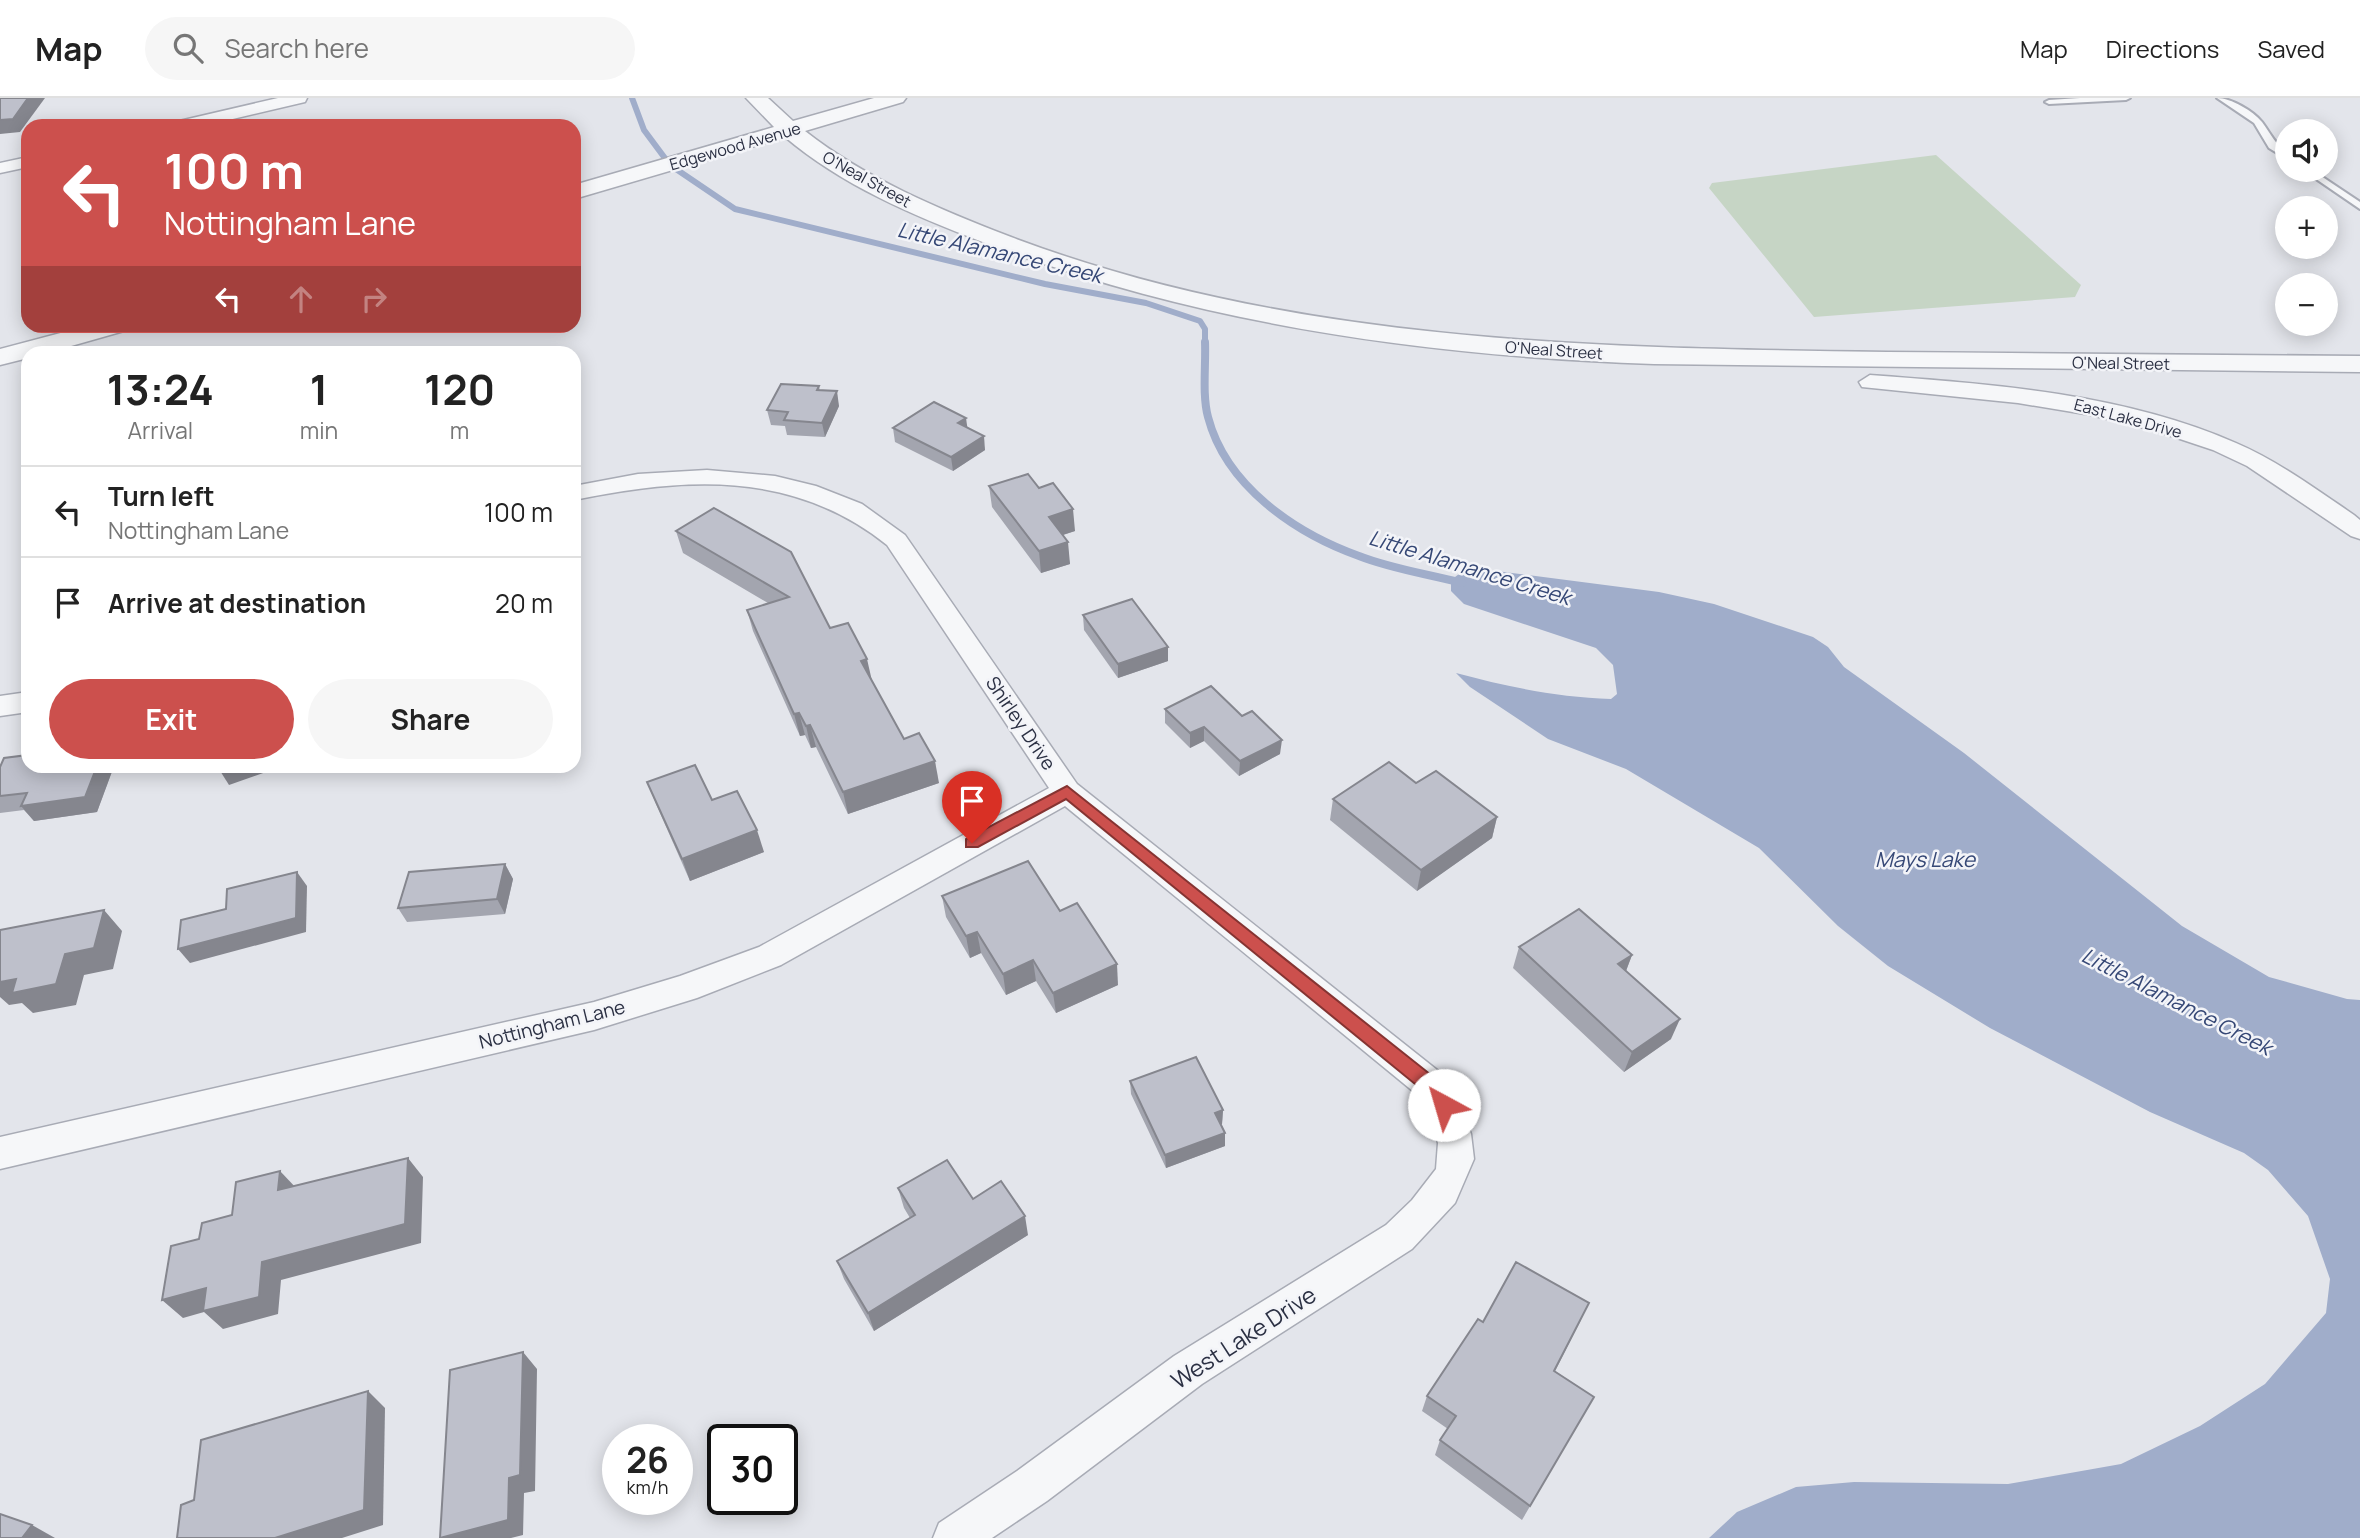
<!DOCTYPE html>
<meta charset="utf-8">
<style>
:root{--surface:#fff;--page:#f6f6f6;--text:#222;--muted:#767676;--line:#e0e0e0;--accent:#cc504d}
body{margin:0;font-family:Manrope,sans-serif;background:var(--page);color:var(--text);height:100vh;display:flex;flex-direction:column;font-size:26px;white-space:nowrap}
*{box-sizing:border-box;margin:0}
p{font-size:23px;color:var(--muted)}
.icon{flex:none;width:38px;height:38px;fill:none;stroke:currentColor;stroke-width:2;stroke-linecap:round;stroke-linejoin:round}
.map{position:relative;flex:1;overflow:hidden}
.side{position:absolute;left:21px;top:248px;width:560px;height:427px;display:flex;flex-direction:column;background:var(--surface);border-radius:21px;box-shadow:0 4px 18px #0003}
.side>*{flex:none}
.banner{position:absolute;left:21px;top:21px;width:560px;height:214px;border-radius:21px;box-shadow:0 4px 18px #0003;background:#cc504d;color:#fff;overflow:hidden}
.controls{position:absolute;left:2275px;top:21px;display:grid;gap:14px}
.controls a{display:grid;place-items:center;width:63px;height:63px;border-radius:50%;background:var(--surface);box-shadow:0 4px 18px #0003;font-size:35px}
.speed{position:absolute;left:602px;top:1326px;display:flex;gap:14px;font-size:35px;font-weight:700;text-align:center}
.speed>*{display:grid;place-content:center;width:91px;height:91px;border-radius:50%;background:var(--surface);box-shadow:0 4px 18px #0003;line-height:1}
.speed small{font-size:18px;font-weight:400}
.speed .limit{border:4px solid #111;border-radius:10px;background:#fff;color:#111}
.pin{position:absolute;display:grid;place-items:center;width:60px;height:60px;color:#fff;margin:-72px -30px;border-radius:50% 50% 50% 0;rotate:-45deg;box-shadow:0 0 7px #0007}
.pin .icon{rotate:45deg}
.me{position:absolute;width:77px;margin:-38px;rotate:321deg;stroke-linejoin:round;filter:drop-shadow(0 0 5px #0008)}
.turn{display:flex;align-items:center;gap:24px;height:147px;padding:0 28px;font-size:32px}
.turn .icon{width:91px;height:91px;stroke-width:2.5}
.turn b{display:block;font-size:49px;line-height:60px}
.lanes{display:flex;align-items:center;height:66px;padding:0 28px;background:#0003;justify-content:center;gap:35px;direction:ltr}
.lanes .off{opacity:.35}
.eta{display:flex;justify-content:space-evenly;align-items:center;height:119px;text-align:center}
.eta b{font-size:42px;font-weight:700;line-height:49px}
.action{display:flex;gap:14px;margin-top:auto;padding:14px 28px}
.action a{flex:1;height:80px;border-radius:42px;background:var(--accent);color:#fff;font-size:28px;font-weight:700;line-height:80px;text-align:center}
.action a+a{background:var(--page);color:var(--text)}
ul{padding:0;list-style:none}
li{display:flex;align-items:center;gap:21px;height:91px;padding:0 28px;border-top:2px solid var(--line)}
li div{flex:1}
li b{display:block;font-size:26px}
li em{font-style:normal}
header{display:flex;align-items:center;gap:42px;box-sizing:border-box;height:98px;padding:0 35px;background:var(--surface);border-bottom:2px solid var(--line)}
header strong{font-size:33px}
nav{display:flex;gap:38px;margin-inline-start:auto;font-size:24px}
.search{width:490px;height:63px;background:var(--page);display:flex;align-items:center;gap:18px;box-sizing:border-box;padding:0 24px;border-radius:38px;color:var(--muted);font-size:26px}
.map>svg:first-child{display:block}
.green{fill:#c6d5c5}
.water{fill:#a0adca}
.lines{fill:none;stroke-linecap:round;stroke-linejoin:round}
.stream-far1{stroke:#a0adca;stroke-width:6}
.stream{stroke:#a0adca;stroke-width:8}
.service-casing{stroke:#a8abb5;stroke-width:4}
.minor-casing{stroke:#a8abb5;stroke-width:3}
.tertiary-casing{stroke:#a8abb5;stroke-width:3}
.service{fill:#f6f7f9;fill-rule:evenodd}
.minor{fill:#f6f7f9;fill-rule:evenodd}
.tertiary{fill:#f6f7f9;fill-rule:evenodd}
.wall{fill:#a3a5af}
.shaded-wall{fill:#85868e}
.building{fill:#bec0cb;stroke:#85868e;stroke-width:2}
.route{fill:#cc504d;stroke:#853432;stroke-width:2}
.labels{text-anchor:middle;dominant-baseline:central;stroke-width:5;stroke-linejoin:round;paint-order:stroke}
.far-street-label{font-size:16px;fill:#2b3043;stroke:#f3f4f8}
.street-label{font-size:19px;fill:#2b3043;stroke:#f3f4f8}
.water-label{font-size:21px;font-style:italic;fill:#364876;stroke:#f3f4f8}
.near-street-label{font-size:23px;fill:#2b3043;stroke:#f3f4f8}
</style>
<header>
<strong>Map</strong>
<div class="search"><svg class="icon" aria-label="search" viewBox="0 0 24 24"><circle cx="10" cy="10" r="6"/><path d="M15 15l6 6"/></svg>Search here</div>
<nav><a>Map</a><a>Directions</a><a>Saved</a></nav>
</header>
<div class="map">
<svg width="2360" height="1440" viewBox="0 0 2360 1440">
<rect width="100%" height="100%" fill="#e3e5eb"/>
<polygon class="green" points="1936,57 2081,187 2075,199 1814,219 1709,90 1712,85"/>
<path class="water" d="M1496,473L1659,494L1714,506L1813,539L1828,549L1844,569L1964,655L2182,828L2269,879L2347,901L2360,902V1440H1709L1737,1414L1796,1389L1854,1384L2008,1386L2121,1366L2200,1328L2265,1286L2326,1215L2330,1181L2308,1118L2268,1072L2244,1055L2150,1014L1990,930L1888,868L1838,828L1759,750L1626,671L1548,641L1470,589L1456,575C1508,589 1557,599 1611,601L1617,596L1613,567L1596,550L1464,506L1451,493V482L1459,476Z"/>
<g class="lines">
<polyline class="stream-far1" points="632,0 644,32 670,67 735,111 1045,186 1146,205 1200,223 1205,231 1205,246"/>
<path class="stream" d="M1205,244C1206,267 1202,297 1208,319C1226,388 1295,435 1359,458C1392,471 1428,476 1462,485"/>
<defs>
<g id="service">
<polygon points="2080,0 2130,0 2126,2 2049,6 2045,4 2049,2"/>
<path d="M2217,0C2231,0 2253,13 2262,24C2271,36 2275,46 2287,55V61L2269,50L2254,25Z"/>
<polygon points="2303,72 2312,72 2360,104 2360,111"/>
</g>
<g id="minor">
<polygon points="278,0 307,0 305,4 203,28 172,28 175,24"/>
<polygon points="28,59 28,69 0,75 0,65"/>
<path d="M1870,277C1991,286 2123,295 2236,345C2278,363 2316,391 2354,417L2360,422V441L2351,438L2247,368L2213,352L2156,333L2091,317L2018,305L1862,289L1859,284Z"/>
<path d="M707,372L775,378L816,388L862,406L905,437L1077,686L1451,983L1471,1036L1474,1061L1455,1105L1412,1151L1202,1286L1047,1403L992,1440H933L939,1425L1017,1373L1174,1258L1386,1127L1412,1102L1436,1071L1438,1045L1425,1003L1065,708L781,867L697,900L594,932L0,1071V1039L594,904L680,878L759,849L1049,690L887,447C793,372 687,379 574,402V388L638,376Z"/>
<polygon points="28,594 28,614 0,618 0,598"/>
</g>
<g id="tertiary">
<path d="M746,0H768L793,23L874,0H906L903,4L805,33C866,81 939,111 1011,139C1291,245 1591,250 1887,254C2045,255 2202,257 2360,258V274L1654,266C1425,258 1196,226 980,143C912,117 842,87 785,39L574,101V87L774,29Z"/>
<polygon points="87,228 128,228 124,233 43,256 28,256 28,260 0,267 0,251"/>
</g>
</defs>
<use href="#service" class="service-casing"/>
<use href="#minor" class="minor-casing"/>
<use href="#tertiary" class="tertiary-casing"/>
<use href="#service" class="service"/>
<use href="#minor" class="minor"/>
<use href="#tertiary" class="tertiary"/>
</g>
<g class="wall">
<polygon points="819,288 820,293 839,308 825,339 787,337 785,328 771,327 767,312"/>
<polygon points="893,330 968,330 985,352 953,373 895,344"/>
<polygon points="989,388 1075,433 1063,437 1070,466 1041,475 992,409"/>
<polygon points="714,410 830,530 871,582 904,641 939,685 848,716 816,649 811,650 805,637 800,638 753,533 747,512 768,505 683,455 676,433"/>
<polygon points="1083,517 1168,549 1168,563 1118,580 1084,532"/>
<polygon points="1165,611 1242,618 1280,656 1239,678 1204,643 1190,650 1165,625"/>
<polygon points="28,668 114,668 97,714 34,723 24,712 0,715 0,699"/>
<polygon points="647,684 712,702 764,754 690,783 656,706"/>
<polygon points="1416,685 1497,719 1492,740 1417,793 1330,722 1333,701"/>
<polygon points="505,766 513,781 505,816 407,824 398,810"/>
<polygon points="942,798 1118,887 1056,915 1036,883 1006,897 981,855 970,860 946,819"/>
<polygon points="1519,849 1632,857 1626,873 1671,941 1624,974 1513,870"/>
<polygon points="1130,983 1223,1012 1222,1026 1221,1026 1225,1035 1225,1048 1166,1070 1131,996"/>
<polygon points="898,1090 973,1101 1028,1137 874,1233 844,1181 837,1163 910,1120 904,1110"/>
<polygon points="1581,1222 1555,1273 1594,1299 1522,1422 1435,1357 1440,1342 1448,1331 1422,1313 1427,1298 1483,1224"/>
</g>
<g class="shaded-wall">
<polygon points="28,0 45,0 20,34 0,36 0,22"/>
<polygon points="837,293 839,308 825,339 822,325"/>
<polygon points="966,320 968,334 958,325"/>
<polygon points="984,338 985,352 953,373 951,359"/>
<polygon points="1073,411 1075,433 1050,441 1049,419"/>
<polygon points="1068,444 1070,466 1041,475 1039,453"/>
<polygon points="1168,549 1168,563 1118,580 1118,566"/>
<polygon points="867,561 872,583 861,563"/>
<polygon points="799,615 805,637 800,638 794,616"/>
<polygon points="810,627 816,649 811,650 806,628"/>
<polygon points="1204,629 1204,643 1190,650 1190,635"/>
<polygon points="1282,642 1280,656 1239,678 1240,663"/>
<polygon points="935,663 939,685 848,716 843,694"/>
<polygon points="97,668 114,668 97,714 34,723 21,708"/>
<polygon points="217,668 283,668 229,687"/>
<polygon points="1497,719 1492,740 1417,793 1421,772"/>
<polygon points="757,732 764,754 690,783 682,761"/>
<polygon points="505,766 513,781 505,816 497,801"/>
<polygon points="297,774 307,788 306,834 190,865 178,851"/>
<polygon points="104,812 122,833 113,871 84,877 76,907 33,915 22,905 9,907 0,899 0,880 65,856"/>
<polygon points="977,834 981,855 970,860 966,838"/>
<polygon points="1632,857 1624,878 1618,866"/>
<polygon points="1033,862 1036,883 1006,897 1003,876"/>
<polygon points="1117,866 1118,887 1056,915 1053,895"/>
<polygon points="1680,921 1671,941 1624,974 1632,954"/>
<polygon points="1223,1012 1222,1026 1215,1028 1215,1015"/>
<polygon points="1225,1035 1225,1048 1166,1070 1165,1057"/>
<polygon points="408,1060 423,1079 421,1145 281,1182 278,1216 223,1231 204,1214 183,1220 162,1202 262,1164"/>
<polygon points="280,1073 298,1092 278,1092"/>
<polygon points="1025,1118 1028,1137 874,1233 868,1215"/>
<polygon points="523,1254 537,1271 535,1393 524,1395 523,1437 511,1440 440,1440 509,1380"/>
<polygon points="368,1293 385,1310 383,1427 342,1440 275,1440"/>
<polygon points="32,1427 55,1440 22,1440"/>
</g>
<g class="building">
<polygon points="0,0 28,0 13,21 0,22"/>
<polygon points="781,286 819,288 817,292 837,293 822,325 784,322 788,314 767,312"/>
<polygon points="934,304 966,320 958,325 984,338 951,359 893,330"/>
<polygon points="1028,376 1039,390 1053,385 1073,411 1049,419 1068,444 1039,453 989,388"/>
<polygon points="714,410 791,454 830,530 848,525 867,561 861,563 904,641 919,635 935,663 843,694 810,627 806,628 799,615 794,616 747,512 789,499 676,433"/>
<polygon points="1132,501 1168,549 1118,566 1083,517"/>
<polygon points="1211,588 1242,618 1252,613 1282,642 1240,663 1204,629 1190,635 1165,611"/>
<polygon points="28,657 28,668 97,668 85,699 21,708 27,695 0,698 0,669 4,660"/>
<polygon points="1389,664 1416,685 1436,673 1497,719 1421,772 1333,701"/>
<polygon points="695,667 712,702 737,693 757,732 682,761 647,684"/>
<polygon points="1028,763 1060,813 1077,805 1117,866 1053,895 1033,862 1003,876 977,834 966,838 942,798"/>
<polygon points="505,766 497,801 398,810 409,774"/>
<polygon points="297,774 296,820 178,851 181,822 226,811 227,791"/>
<polygon points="1579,811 1632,857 1618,866 1680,921 1632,954 1519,849"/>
<polygon points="104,812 94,850 65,856 56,886 12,895 16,881 0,884 0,832"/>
<polygon points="1196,959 1223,1012 1215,1015 1225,1035 1165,1057 1130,983"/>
<polygon points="408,1060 405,1126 262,1164 259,1199 203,1213 206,1190 162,1202 171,1148 199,1141 202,1125 232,1117 236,1084 280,1073 278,1092"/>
<polygon points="947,1062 973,1101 1001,1083 1025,1118 868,1215 837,1163 915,1117 898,1090"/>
<polygon points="1516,1164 1589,1205 1554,1273 1594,1299 1530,1408 1440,1342 1456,1318 1427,1298 1478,1221 1483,1224"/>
<polygon points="523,1254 520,1377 509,1380 508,1422 440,1440 450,1272"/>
<polygon points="368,1293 364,1412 275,1440 177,1440 181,1407 194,1402 201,1342"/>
<polygon points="0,1416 32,1427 22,1440 0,1440"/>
</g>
<polygon class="route" points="1067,688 1445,988 1453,1007 1451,1013 1437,1013 1431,999 1066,701 978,749 966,749 966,741"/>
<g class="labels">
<g class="far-street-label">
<text transform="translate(735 48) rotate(-16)">Edgewood Avenue</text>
<text transform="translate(867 81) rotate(29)">O'Neal Street</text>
<text transform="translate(1554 252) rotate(4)">O'Neal Street</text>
<text transform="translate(2121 265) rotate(1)">O'Neal Street</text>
<text transform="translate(2128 320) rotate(15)">East Lake Drive</text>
</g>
<g class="street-label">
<text transform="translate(1021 625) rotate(56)">Shirley Drive</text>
<text transform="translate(552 926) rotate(-14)">Nottingham Lane</text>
</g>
<g class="water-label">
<text transform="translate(1000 154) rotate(13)">Little Alamance Creek</text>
<text transform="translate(1470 469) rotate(17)">Little Alamance Creek</text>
<text x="1925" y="761">Mays Lake</text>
<text transform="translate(2177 903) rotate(27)">Little Alamance Creek</text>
</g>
<g class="near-street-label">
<text transform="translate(1243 1239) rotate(-33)">West Lake Drive</text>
</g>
</g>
</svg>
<div class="controls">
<a><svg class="icon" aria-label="sound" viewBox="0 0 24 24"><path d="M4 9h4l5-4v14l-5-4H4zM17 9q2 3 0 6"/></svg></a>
<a>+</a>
<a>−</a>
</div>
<div class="speed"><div>26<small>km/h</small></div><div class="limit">30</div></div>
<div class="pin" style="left:972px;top:745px;background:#d93025"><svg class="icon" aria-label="arrive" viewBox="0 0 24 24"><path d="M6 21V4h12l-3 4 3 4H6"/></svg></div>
<svg class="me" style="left:1444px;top:1007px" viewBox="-20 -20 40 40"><circle r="19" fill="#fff"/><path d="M0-13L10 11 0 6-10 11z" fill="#cc504d"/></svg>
<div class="banner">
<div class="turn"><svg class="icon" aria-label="left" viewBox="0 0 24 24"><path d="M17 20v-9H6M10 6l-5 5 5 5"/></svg><div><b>100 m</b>Nottingham Lane</div></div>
<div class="lanes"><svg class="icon" aria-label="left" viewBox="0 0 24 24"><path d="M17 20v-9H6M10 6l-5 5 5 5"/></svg><svg class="icon off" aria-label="ahead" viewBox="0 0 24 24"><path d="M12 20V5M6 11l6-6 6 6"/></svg><svg class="icon off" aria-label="right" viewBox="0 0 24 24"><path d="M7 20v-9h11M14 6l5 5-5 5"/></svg></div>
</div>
<section class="side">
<div class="eta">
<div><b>13:24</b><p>Arrival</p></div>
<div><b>1</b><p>min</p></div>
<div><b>120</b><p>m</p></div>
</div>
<ul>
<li><svg class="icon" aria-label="left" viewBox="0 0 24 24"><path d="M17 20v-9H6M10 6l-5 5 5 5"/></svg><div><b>Turn left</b><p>Nottingham Lane</p></div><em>100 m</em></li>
<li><svg class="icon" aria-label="arrive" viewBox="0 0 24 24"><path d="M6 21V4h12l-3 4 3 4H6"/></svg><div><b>Arrive at destination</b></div><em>20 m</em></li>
</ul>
<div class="action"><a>Exit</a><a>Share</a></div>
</section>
</div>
